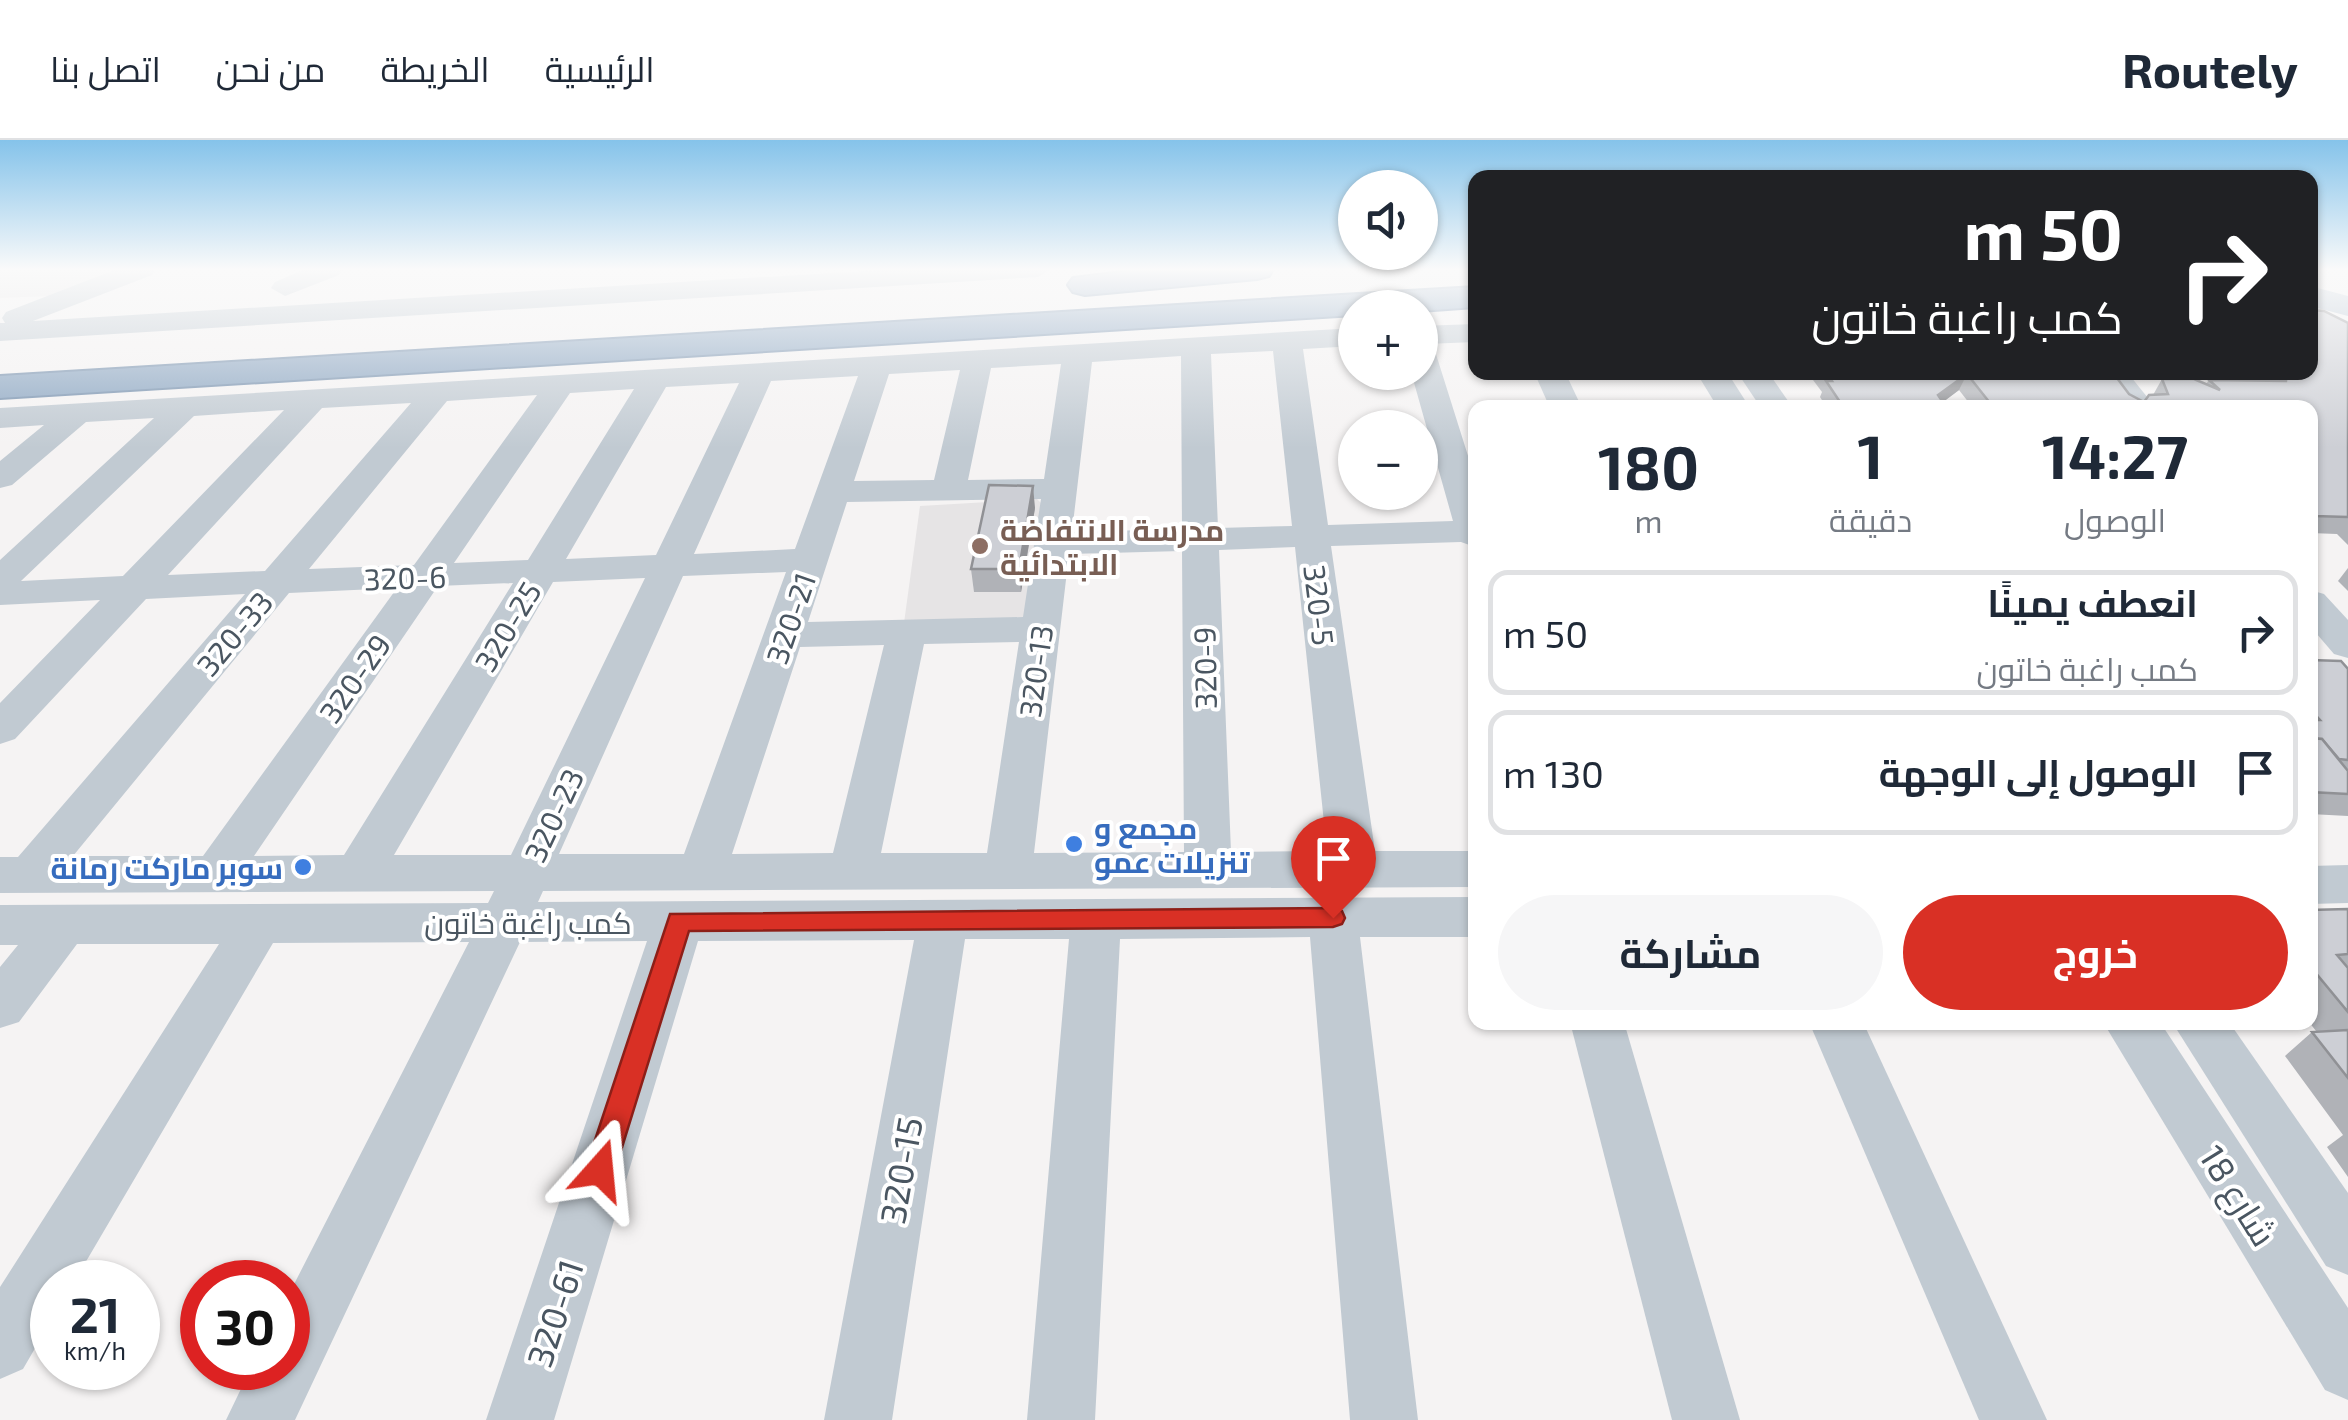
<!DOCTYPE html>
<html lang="ar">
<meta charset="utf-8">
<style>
:root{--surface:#fff;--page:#f6f6f7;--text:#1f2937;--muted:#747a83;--line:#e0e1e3;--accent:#d93025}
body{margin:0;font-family:"Exo 2",Cairo,sans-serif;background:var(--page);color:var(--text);direction:rtl;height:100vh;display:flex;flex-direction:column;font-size:38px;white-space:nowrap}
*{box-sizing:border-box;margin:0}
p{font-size:32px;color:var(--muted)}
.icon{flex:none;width:55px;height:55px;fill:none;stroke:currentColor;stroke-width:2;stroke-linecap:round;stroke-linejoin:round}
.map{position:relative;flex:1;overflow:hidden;direction:ltr}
.panel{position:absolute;left:1468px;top:260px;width:850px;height:630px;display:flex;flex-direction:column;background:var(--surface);border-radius:20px;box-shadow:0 2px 8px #0004;direction:rtl}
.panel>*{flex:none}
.banner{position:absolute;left:1468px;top:30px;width:850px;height:210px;border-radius:20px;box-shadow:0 2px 8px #0004;direction:rtl;background:#202124;color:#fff;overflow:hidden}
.tools{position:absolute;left:1338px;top:30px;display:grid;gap:20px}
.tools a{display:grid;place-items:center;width:100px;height:100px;border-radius:50%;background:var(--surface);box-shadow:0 2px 8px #0004;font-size:50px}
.speed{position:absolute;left:30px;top:1120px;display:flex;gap:20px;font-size:50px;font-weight:700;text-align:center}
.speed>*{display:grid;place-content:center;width:130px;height:130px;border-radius:50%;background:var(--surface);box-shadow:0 2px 8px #0004;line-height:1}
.speed small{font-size:25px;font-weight:400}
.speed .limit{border:15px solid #d22;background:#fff;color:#111}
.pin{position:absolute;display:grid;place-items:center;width:85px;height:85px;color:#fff;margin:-102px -42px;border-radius:50% 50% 50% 0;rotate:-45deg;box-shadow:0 0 10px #0007}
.pin .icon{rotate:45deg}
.me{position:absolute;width:110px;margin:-55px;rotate:18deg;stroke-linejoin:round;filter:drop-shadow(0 0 8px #0008)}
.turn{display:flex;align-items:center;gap:35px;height:210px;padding:0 30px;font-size:45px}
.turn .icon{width:130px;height:130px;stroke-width:2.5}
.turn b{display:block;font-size:70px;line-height:85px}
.eta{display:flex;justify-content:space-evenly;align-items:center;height:170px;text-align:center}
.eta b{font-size:60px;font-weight:700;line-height:70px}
.action{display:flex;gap:20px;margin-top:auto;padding:20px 30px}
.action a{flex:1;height:115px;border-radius:60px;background:var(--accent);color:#fff;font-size:40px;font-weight:700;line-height:115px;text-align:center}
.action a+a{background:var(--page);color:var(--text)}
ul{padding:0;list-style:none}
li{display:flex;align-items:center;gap:30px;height:125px;margin:0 20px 15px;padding:0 10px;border:5px solid var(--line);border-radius:20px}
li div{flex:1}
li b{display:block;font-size:38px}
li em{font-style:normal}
header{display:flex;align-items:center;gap:60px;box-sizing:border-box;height:140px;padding:0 50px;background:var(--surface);border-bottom:2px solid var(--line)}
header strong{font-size:48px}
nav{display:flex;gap:55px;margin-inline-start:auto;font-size:35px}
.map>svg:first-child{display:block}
.education{fill:#e6e4e5}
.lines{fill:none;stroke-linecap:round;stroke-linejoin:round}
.highway-casing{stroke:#7690ad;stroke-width:4}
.minor{fill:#c1cad2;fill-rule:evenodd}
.major{fill:#b3c2d1;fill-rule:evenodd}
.highway{fill:#8ba5c1;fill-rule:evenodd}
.wall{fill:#b0b2b7}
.shaded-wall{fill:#909195}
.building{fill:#cdcfd5;stroke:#909195;stroke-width:2.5}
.route{fill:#d93025;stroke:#8d1f18;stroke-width:2.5}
.education-dot{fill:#8d6e63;stroke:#fff;stroke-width:4}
.shop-dot{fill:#3f7fe0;stroke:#fff;stroke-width:4}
.labels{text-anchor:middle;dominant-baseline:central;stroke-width:8;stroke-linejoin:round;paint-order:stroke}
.education-label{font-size:30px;font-weight:bold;fill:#785e54;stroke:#fff;text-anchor:start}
.street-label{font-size:30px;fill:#4a5661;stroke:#fff}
.shop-label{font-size:30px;font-weight:bold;fill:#366cbe;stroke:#fff;text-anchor:start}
.near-street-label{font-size:35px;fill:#4a5661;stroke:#fff}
</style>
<header>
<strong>Routely</strong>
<nav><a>الرئيسية</a><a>الخريطة</a><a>من نحن</a><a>اتصل بنا</a></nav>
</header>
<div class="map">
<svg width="2348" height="1280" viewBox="0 0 2348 1280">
<rect width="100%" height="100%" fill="#f5f3f3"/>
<g class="education">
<polygon points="0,129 118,129 51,156 0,158"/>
<polygon points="1037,359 1041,363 1026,477 904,483 920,366"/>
</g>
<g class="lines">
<defs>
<g id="highway">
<polygon points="1146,129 1273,129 1269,136 1257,139 1085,155 1073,152 1068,145 1073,138"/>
<polygon points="1475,147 1475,167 1420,171 1420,168 1355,168 1355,175 0,258 0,236"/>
</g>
</defs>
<use href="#highway" class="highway-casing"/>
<g class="minor">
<polygon points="117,129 155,129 152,135 33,181 899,129 1051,129 1038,137 0,201 0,183 5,183 2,178 6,172"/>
<polygon points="305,129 342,129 339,135 285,156 271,148 275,142"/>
<path d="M1475,184V202L1426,204L1435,211L1475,338V407L1461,402L1331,406L1375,711H1475V747L543,751L538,762L1475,757V797H1360L1418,1280H1350L1310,797L1120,799L1095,1280H1027L1069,799H965L892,1280H824L914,800L698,801L554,1280H486L647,801L520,802L295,1280H226L251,1228H288V1156L469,802L273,803L74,1142H52V1179L23,1229L0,1239V1147L219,804H77L19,882L0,888V827L18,805H0V765L488,763L494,751L0,753V717H18L245,454L146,459L15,599L0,604V563L100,460L0,465V420L154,278L86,282L12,345L0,348V321L44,285L0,288V268L1355,188V206L1303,209L1328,385L1453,381L1411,232H1420V186ZM1273,211L1292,386L1218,388L1211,214ZM1181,216L1182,389L1072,392L1092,222ZM1061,224L1044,339L968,340L991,228ZM960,230L934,340L854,341L889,234ZM858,236L795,409L694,414L771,241ZM739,243L656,415L566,419L666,247ZM634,249L528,420L454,423L570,253ZM537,255L414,425L309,429L447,261ZM411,263L265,431L168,435L322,268ZM284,270L123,436L21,441L194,276ZM1041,359L1023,477L808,482L847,362ZM1295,407L1327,711L1231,712L1219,410ZM1182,411L1184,712L1034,713L1069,414ZM786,432L684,714H559L683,436ZM645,438L511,715H394L553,442ZM513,443L344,715L254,716L438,446ZM397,448L203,716H73L289,453ZM1019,502L987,713H881L924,504ZM884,505L833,713L732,714L800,507Z"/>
<polygon points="1534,232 1565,232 1582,268 1550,268"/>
<polygon points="1696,232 1727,232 1750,268 1718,268"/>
<polygon points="1737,232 1768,232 1793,268 1761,268"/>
<polygon points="2095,232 2127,232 2156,268 2123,268"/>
<polygon points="2310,450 2324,454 2348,480 2348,518 2334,514 2310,486"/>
<polygon points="2348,725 2348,763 2310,764 2310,726"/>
<polygon points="1570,882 1624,882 1740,1280 1672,1280"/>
<polygon points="1809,882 1863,882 2047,1280 1979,1280"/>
<polygon points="2103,882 2160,882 2348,1168 2348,1260 2325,1250"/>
<polygon points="2172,882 2229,882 2348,1053 2348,1135 2326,1126"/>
</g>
<polygon class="major" points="2310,146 2348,156 2348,176 2310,166"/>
<use href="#highway" class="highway"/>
</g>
<g class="wall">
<polygon points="2348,183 2348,405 2337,394 2310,393 2310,268 1973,268 1959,250 1943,262 1947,268 1827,268 1820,257 1822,252 1807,232 2106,232 2129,254 2144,262 2153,255 2162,239 2206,244 2209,240 2276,241 2276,232 2310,232"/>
<polygon points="1035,368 1021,452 974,452 971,429"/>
<polygon points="2348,428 2348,451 2338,441"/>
<polygon points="2310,520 2348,529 2348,676 2310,674"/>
<polygon points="2348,769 2348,1037 2327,1007 2343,995 2285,916 2312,892 2316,891 2309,882 2310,770"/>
</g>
<g class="shaded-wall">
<polygon points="1967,234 1959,250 1935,268 1938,255"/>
<polygon points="1033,346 1035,368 1021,452 1019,429"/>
</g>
<g class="building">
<polygon points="2310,170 2324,171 2348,183 2348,377 2314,376 2310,372 2310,268 1994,268 1967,234 1938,255 1947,268 1844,268 1826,241 1832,241 1826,232 2106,232 2111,238 2117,238 2129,254 2144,262 2149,255 2168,254 2162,239 2194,239 2220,250 2209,240 2286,241 2287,232 2310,232"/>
<polygon points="989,345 1033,346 1019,429 971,429"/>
<polygon points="2310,520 2341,521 2348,529 2348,620 2339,619 2322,599 2318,599 2310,589 2310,580 2320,580 2310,569"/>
<polygon points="2310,598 2322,599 2348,631 2348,654 2310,652"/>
<polygon points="2348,769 2348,814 2337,815 2348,828 2348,872 2310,826 2310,770"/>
<polygon points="2348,890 2348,938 2312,892"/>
</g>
<linearGradient id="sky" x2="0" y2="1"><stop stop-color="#85c3ea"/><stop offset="0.42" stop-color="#fafafa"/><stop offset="1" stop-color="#fafafa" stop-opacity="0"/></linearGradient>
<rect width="2348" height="308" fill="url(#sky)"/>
<polygon class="route" points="1333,768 1342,771 1345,778 1342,784 1333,787 689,791 615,1030 610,1040 600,1044 589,1040 585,1030 670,774"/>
<circle class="education-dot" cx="980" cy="406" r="10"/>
<g class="shop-dot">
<circle cx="1074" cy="704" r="10"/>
<circle cx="303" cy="727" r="10"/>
</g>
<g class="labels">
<g class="education-label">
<text x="1000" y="389">مدرسة الانتفاضة<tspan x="1000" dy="34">الابتدائية</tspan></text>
</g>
<g class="street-label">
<text transform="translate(405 437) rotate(-2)">320-6</text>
<text transform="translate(1320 465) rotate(83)">320-5</text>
<text transform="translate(790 478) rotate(-71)">320-21</text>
<text transform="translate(507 486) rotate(-59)">320-25</text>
<text transform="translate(234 493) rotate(-50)">320-33</text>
<text transform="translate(1204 528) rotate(-91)">320-9</text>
<text transform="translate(1035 531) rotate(-82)">320-13</text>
<text transform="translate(354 538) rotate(-55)">320-29</text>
<text transform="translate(553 675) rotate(-65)">320-23</text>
<text x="528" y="782">كمب راغبة خاتون</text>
</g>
<g class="shop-label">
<text x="1094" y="687">مجمع و<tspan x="1094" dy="34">تنزيلات عمو</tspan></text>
<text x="283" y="727" text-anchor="end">سوبر ماركت رمانة</text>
</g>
<g class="near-street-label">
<text transform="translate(900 1030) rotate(-80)">320-15</text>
<text transform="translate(2239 1055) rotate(58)">شارع 18</text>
<text transform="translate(554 1173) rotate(-72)">320-61</text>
</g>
</g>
</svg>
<div class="tools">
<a><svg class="icon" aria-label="sound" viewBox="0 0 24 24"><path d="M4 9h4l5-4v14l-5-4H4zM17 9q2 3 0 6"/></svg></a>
<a>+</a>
<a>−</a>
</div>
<div class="speed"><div>21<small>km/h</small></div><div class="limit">30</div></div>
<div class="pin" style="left:1333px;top:778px;background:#d93025"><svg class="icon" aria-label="arrive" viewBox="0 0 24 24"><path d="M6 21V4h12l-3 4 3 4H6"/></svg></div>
<svg class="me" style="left:600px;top:1030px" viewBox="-20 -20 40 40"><path d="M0-17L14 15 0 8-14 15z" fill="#d93025" stroke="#fff" stroke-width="4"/></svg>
<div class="banner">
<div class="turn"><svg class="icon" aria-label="right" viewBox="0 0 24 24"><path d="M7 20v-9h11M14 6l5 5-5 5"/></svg><div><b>50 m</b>كمب راغبة خاتون</div></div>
</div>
<section class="panel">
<div class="eta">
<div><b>14:27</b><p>الوصول</p></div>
<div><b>1</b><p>دقيقة</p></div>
<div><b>180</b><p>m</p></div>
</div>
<ul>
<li><svg class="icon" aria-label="right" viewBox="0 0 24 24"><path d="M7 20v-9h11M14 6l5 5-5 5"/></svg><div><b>انعطف يمينًا</b><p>كمب راغبة خاتون</p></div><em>50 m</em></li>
<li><svg class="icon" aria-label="arrive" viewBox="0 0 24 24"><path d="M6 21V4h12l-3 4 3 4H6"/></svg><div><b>الوصول إلى الوجهة</b></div><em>130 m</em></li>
</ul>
<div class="action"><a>خروج</a><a>مشاركة</a></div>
</section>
</div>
